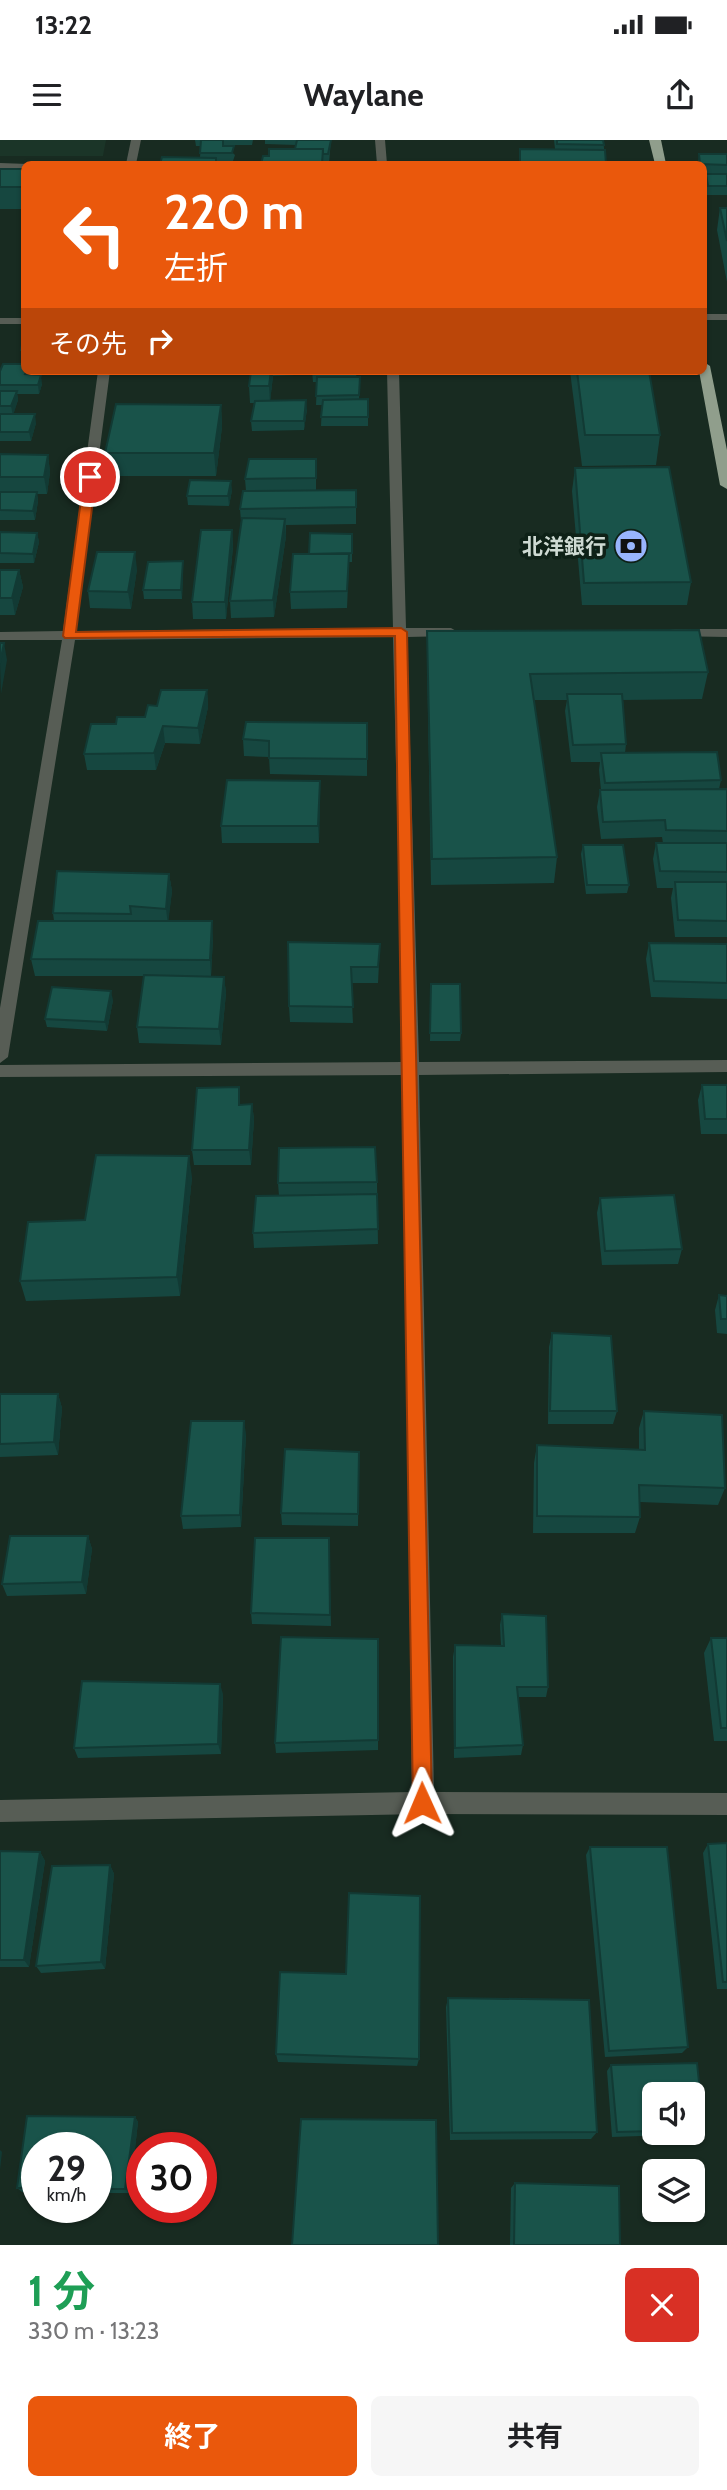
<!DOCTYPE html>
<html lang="ja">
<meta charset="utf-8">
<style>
:root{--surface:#fff;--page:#f6f6f6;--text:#202124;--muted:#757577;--accent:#ea580c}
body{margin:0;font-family:Cabin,"Noto Sans JP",sans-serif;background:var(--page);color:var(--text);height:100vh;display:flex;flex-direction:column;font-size:26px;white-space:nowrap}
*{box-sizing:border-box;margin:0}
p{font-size:23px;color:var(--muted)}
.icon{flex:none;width:38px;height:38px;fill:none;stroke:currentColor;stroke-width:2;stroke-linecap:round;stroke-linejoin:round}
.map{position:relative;height:2105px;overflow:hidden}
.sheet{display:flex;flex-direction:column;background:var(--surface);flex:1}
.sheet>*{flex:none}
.top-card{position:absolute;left:21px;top:21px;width:686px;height:214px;border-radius:10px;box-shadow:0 2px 5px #0004;background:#ea580c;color:#fff;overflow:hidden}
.tools{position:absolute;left:642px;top:1942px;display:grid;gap:14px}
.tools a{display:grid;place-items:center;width:63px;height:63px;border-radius:10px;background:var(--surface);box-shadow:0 2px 5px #0004;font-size:35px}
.speed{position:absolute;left:21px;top:1992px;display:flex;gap:14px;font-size:35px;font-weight:700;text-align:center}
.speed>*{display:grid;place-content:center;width:91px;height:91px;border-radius:50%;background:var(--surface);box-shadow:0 2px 5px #0004;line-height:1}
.speed small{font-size:18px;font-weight:400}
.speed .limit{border:10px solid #d22;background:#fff;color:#111}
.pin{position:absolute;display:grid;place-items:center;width:60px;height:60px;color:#fff;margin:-30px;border:4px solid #fff;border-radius:50%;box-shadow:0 2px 7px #0007}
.me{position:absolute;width:77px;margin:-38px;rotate:359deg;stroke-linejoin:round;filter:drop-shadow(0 0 5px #0008)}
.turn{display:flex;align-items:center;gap:24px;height:147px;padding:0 28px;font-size:32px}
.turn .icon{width:91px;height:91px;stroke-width:2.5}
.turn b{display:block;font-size:49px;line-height:60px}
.then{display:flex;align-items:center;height:66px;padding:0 28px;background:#0003;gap:14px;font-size:26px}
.round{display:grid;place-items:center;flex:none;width:74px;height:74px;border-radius:10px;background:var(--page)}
.headline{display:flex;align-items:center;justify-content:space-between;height:119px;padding:0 28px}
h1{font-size:42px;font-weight:700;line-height:52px;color:#1e9e55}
.cta{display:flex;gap:14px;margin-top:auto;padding:14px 28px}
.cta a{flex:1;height:80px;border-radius:10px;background:var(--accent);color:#fff;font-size:28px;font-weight:700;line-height:80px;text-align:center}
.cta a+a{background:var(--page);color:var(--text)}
.status{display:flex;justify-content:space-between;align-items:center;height:49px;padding:0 35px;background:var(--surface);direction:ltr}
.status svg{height:19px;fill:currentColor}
header{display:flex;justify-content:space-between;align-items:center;height:91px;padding:0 28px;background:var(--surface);font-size:32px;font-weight:700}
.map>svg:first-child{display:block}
.built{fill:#1b3528}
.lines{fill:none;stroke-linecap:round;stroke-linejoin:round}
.minor{fill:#575d55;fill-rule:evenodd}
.trunk{fill:#909e8c;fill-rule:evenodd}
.wall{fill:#164740;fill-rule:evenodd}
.shaded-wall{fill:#123a34}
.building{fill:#19534a;stroke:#123a34;stroke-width:2}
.route{fill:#ea580c;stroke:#983908;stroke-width:2}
.labels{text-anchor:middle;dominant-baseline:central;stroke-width:7;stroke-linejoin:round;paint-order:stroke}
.far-poi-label{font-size:21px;font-weight:bold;fill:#cedad3;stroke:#0e2117;text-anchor:end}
</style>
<div class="status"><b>13:22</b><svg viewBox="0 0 49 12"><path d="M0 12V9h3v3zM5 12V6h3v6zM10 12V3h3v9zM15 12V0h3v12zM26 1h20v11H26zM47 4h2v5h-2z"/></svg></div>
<header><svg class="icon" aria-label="menu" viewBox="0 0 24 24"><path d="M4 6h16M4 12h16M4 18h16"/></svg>Waylane<svg class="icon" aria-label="share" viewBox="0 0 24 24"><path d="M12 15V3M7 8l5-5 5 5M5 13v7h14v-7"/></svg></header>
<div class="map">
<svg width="727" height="2105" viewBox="0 0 727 2105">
<rect width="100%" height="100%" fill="#182b21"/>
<polygon class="built" points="0,0 106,0 103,16 0,16"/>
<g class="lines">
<g class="minor">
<polygon points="131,0 141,0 136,24 126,24"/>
<polygon points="375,0 385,0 387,24 377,24"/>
<polygon points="0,23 28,24 24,24 24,29 0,29"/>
<rect x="704" y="174" width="23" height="6"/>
<rect x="0" y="178" width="24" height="6"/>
<polygon points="98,231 110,231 76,491 393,488 387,231 399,231 406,488 451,488 458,492 451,496 407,497 419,922 727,920 727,932 419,935 434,1652 727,1653 727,1675 423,1674 0,1682 0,1660 412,1652 403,935 0,937 0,925 403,922 393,497 75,500 8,917 0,923 0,868 62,500 0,500 0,492 63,491"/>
<polygon points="675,489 727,489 727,497 670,496 670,490"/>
</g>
<g class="trunk">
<polygon points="649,0 661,0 666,24 655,24"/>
<polygon points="704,222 710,226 727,310 727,349 720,345 699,231 704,231"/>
</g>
</g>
<g class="wall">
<polygon points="195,0 253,0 252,5 224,5 235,15 233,21 216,22 217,24 200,17 201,6 196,6"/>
<polygon points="265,0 331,0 329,23 324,23 324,24 261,24 269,16 295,9 296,5 265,4"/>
<polygon points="554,0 603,0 606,24 519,24 520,9 555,9"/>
<polygon points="699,14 727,14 727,34 704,34 704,24 698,24"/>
<rect x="0" y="29" width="24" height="40"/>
<polygon points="706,34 727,34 727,55 706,55 705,43"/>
<polygon points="720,68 727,68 727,142 717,90"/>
<polygon points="24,192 24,219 23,219 21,210"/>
<polygon points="0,231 30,234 42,244 39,254 17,254 18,260 13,274 36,283 31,301 0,301"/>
<polygon points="251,231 295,231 295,235 273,236 270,261 307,269 304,290 252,291 251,281 254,263 250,263 249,246"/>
<polygon points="312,231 357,231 356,237 360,237 359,260 368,259 368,286 321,286 322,265 316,265 317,242 313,242"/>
<polygon points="570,231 649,231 660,295 656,325 582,326"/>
<polygon points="221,265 222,287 216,336 108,336 105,313"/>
<polygon points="0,314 48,315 50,332 47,354 37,354 38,361 35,380 0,380"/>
<polygon points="316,319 316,350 356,350 356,384 286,385 286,396 274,477 231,478 230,461 241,381 240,369 246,351 245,339"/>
<polygon points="575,328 691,442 687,465 582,465 572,351"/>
<polygon points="232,350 229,366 188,365 187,356"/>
<polygon points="232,390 233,407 226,479 193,479 192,462"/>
<polygon points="0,392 37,393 39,402 34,423 0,423"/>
<polygon points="352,394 352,422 349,422 347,468 291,469 290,452"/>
<polygon points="183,421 183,430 182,459 144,459 143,450"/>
<polygon points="137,429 131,469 90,468 88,451"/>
<polygon points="0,430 19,430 23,447 15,475 0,475"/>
<polygon points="427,491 708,532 702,559 623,560 626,604 625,613 721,640 719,649 727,649 727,797 675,797 671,758 673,748 657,748 653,719 656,703 663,703 662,697 601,699 597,667 600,650 601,650 599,630 600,622 571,622 565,571 567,560 534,560 557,717 554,743 431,745 427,517"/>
<polygon points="207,550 208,567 200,604 165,603 156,630 87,630 84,614 116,584 145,577 157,566"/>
<polygon points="367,583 367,636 270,634 269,617 244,616 243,599"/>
<polygon points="320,641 319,703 222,703 221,686"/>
<polygon points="583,705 629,745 627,753 586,754 581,714"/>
<polygon points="169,734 172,751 168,781 213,797 211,836 224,837 226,853 221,905 139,903 137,887 144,836 35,836 31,819 54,781 53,773"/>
<polygon points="649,803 727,804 727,859 651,857 646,819"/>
<polygon points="380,804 378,843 351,843 353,883 290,882 289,866"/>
<polygon points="431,844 461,893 460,901 430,901"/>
<polygon points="113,860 107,891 47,887 45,879"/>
<polygon points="702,945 727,945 727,994 701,994 698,960"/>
<polygon points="252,964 254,979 251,1025 194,1025 192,1010 240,965"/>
<polygon points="192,1037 180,1156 26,1161 20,1141 85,1080"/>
<polygon points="377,1042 378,1104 254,1108 253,1093 279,1056 278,1043"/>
<polygon points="600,1058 682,1109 678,1124 602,1125 597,1073"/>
<polygon points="719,1155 727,1156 727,1194 717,1193 715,1170"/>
<polygon points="552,1193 617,1271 613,1284 548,1284 549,1207"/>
<polygon points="0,1254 58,1254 62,1268 58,1315 0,1317"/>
<polygon points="644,1271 725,1348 718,1365 640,1362 640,1377 635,1393 533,1393 534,1323 537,1305 639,1310 639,1288"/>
<polygon points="246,1294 241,1387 183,1389 181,1376"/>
<polygon points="359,1312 358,1386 282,1385 281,1373"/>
<polygon points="88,1396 92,1409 86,1454 7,1456 2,1444"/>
<polygon points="329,1398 331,1486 252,1484 251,1473"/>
<polygon points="502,1474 548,1547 546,1557 518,1557 523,1605 521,1615 454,1618 453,1517 455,1505 501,1506 500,1485"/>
<polygon points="711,1498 727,1498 727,1601 714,1601 704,1513"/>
<polygon points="378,1499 378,1610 276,1613 275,1603"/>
<polygon points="223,1554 221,1614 78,1618 74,1608"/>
<polygon points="727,1703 727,1849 717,1849 703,1713 708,1704"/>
<polygon points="590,1707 688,1907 682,1913 605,1917 586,1715"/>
<polygon points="0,1711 40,1712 45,1721 29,1827 0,1827"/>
<polygon points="110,1725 114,1734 105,1829 41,1833 36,1826"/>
<polygon points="346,1834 419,1919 417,1926 278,1922 276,1914"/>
<polygon points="448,1858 597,1992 591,1999 450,2000 446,1867"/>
<path d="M697,1923L704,1989L698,1994L612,1997L607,1931L611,1925ZM654,1955H693V1993H654Z"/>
<polygon points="27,1976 135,1977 138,1982 130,2053 96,2053 96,2007 37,2007 37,2052 22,2052 17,2048"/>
<polygon points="515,2043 620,2105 510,2105 511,2048"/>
</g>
<g class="shaded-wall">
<polygon points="271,231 273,231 273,236 270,263 269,246"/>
<polygon points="41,235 42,244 39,254 38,245"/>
<polygon points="17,251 18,260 13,276 11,266"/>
<polygon points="306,260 307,269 304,290 304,281"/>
<polygon points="221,265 222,287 216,336 214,313"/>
<polygon points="35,274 36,283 31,301 29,292"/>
<polygon points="48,315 50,332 47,354 44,337"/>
<polygon points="231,341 232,350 229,366 228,356"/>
<polygon points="37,352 38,361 35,380 33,371"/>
<polygon points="285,379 286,396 274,477 273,460"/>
<polygon points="232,390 233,407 226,479 225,462"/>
<polygon points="37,393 39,402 34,423 33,414"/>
<polygon points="135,412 137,429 131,469 128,452"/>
<polygon points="183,421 183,430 182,459 181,450"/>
<polygon points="19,430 23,447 15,475 12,458"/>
<polygon points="4,503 7,520 1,554 0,523"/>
<polygon points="207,550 208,567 200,604 198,588"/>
<polygon points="163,586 165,603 156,630 154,613"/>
<polygon points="320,641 320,658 319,703 318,686"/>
<polygon points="169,734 172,751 168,785 166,769"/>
<polygon points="212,781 213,797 211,836 210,820"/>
<polygon points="224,837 226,853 221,905 219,889"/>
<polygon points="111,851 113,860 107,891 105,882"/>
<polygon points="252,964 254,979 251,1025 249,1010"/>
<polygon points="189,1016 192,1037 180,1156 177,1137"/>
<polygon points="58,1254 62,1268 58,1315 54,1302"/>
<polygon points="244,1281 246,1294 241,1387 240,1375"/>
<polygon points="88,1396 92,1409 86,1454 82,1442"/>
<polygon points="220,1544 223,1554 221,1614 218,1604"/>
<polygon points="40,1712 45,1721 29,1827 24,1820"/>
<polygon points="110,1725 114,1734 105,1829 101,1822"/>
<polygon points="135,1977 138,1982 130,2053 125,2049"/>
<polygon points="0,2010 2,2012 0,2030"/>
</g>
<g class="building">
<polygon points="201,0 223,0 223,6 234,6 232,13 200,13"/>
<polygon points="297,0 331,0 328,14 323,14 323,9 295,9"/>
<polygon points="557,0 603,0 604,5 557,4"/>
<polygon points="269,9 323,9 322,24 261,24 263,16 269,16"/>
<polygon points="520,9 605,10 606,24 520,24"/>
<polygon points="699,14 727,14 727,25 700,24"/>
<polygon points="162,17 216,18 216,24 160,24"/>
<rect x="0" y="29" width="24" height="18"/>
<polygon points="706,34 727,34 727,46 708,46"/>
<polygon points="720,68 727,68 727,101"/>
<polygon points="24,192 24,210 21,210"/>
<polygon points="3,224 24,224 24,231 26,231 25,234 41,235 38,245 0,245 0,231"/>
<polygon points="251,231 271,231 269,246 249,246"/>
<polygon points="577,231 649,231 660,295 585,295"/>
<polygon points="317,237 360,237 359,255 316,256"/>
<polygon points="0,251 17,251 11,266 0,266"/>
<polygon points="368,259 368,277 321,277 323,260"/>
<polygon points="306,260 304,281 251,281 255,261"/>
<polygon points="116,264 221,265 214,313 105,313"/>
<polygon points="0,274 35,274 29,292 0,292"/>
<polygon points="0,314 48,315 44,337 0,337"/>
<polygon points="249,319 316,319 316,338 245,339"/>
<polygon points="669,327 691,442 584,443 575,328"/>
<polygon points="190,340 231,341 228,356 187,356"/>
<polygon points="356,350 356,367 240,369 243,351"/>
<polygon points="0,352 37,352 33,371 0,370"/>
<polygon points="242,378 285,379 273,460 230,461"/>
<polygon points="201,390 232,390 225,462 192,462"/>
<polygon points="0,392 37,393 33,414 0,413"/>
<polygon points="310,393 352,394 352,413 309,414"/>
<polygon points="97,412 135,412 128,452 88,451"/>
<polygon points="293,414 349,414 347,451 290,452"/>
<polygon points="183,421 181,450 143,450 148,422"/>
<polygon points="0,430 19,430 12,458 0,458"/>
<polygon points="699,490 708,532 530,534 557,717 432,719 427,491"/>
<polygon points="0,503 4,503 0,523"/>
<polygon points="161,550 207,550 198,588 163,586 154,613 84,614 91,584 116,584 117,577 145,577 148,565 157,566"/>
<polygon points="567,554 622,554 626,604 573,605"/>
<polygon points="246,582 367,583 367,619 269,618 269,601 243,599"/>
<polygon points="717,612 721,640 605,643 601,613"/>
<polygon points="227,640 320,641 318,686 221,686"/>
<polygon points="727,649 727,691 666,690 665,680 603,682 600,650"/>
<polygon points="656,703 727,703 727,732 660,731"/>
<polygon points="583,705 623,705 629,745 587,745"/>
<polygon points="57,731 169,734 166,769 130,766 131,774 53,773"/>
<polygon points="675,742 727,742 727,781 678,780"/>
<polygon points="38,781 212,781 210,820 31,819"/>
<polygon points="288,802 380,804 378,827 351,827 353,867 289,866"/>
<polygon points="649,803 727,804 727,843 654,841"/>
<polygon points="144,835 224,837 219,889 137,887"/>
<polygon points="431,844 460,844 461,893 430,893"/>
<polygon points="52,847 111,851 105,882 45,879"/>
<polygon points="702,945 727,945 727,979 705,979"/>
<polygon points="239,947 239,965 252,964 249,1010 192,1010 197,948"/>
<polygon points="375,1007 377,1042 278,1043 279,1008"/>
<polygon points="96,1015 189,1016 177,1137 20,1141 28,1082 85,1080"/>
<polygon points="377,1054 378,1089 253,1093 256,1056"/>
<polygon points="674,1055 682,1109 605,1111 600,1058"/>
<polygon points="719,1155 727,1156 727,1179 721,1179"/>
<polygon points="552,1193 611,1196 617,1271 550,1271"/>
<polygon points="0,1254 58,1254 54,1302 0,1304"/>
<polygon points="644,1271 722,1275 725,1348 639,1345 640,1377 537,1376 537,1305 645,1310"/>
<polygon points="191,1281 244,1281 240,1375 181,1376"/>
<polygon points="285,1309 359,1312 358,1374 281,1373"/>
<polygon points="10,1396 88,1396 82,1442 2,1444"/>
<polygon points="255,1398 329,1398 330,1475 251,1473"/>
<polygon points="502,1474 546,1476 548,1547 517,1547 523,1605 455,1608 455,1505 504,1506"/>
<polygon points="281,1497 378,1499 378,1600 275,1603"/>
<polygon points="711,1498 727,1498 727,1588 721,1588"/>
<polygon points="82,1541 220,1544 218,1604 74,1608"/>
<polygon points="727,1703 727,1842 723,1842 708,1704"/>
<polygon points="590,1707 667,1707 688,1907 609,1911"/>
<polygon points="0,1711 40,1712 24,1820 0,1820"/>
<polygon points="110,1725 101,1822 36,1826 52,1726"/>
<polygon points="349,1753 420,1756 419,1919 276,1914 280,1832 346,1834"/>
<polygon points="448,1858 589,1860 597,1992 452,1993"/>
<polygon points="697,1923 704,1989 693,1989 693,1955 654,1955 654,1991 617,1992 611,1925"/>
<polygon points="27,1976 135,1977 125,2049 96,2049 96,2007 37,2007 37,2048 17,2048"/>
<polygon points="301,1979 436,1980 438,2105 292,2105"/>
<polygon points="515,2043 619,2046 620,2105 514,2105"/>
</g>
<polygon class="route" points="90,333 96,337 76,492 401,488 407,492 432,1663 429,1670 422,1673 415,1670 413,1663 395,496 65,498 63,496 84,337"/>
<defs>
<symbol id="bank-disc" viewBox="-11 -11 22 22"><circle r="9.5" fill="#99b5fd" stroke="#0e2117"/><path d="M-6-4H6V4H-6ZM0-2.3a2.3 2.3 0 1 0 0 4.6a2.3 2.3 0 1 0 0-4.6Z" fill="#111"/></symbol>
</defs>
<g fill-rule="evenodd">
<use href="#bank-disc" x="612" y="387" width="38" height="38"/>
</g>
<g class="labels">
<g class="far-poi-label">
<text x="606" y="406">北洋銀行</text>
</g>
</g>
</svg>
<div class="tools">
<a><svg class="icon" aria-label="sound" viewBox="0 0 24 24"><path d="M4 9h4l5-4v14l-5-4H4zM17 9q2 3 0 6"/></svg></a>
<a><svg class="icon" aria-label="layers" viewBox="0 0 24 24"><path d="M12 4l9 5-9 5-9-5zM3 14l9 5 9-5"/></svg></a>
</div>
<div class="speed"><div>29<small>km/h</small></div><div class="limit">30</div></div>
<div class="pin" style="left:90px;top:337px;background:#d93025"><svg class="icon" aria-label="arrive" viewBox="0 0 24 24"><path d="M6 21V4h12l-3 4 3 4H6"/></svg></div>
<svg class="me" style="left:422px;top:1663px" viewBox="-20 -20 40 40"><path d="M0-17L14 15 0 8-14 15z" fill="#ea580c" stroke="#fff" stroke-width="4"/></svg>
<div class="top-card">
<div class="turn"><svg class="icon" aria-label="left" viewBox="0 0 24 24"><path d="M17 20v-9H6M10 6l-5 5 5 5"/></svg><div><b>220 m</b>左折</div></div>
<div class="then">その先<svg class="icon" aria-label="right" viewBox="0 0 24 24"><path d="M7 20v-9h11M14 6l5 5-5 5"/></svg></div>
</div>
</div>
<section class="sheet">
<div class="headline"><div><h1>1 分</h1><p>330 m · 13:23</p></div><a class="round" style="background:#d93025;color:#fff"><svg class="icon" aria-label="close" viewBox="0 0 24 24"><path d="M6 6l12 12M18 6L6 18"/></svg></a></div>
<div class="cta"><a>終了</a><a>共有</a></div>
</section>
